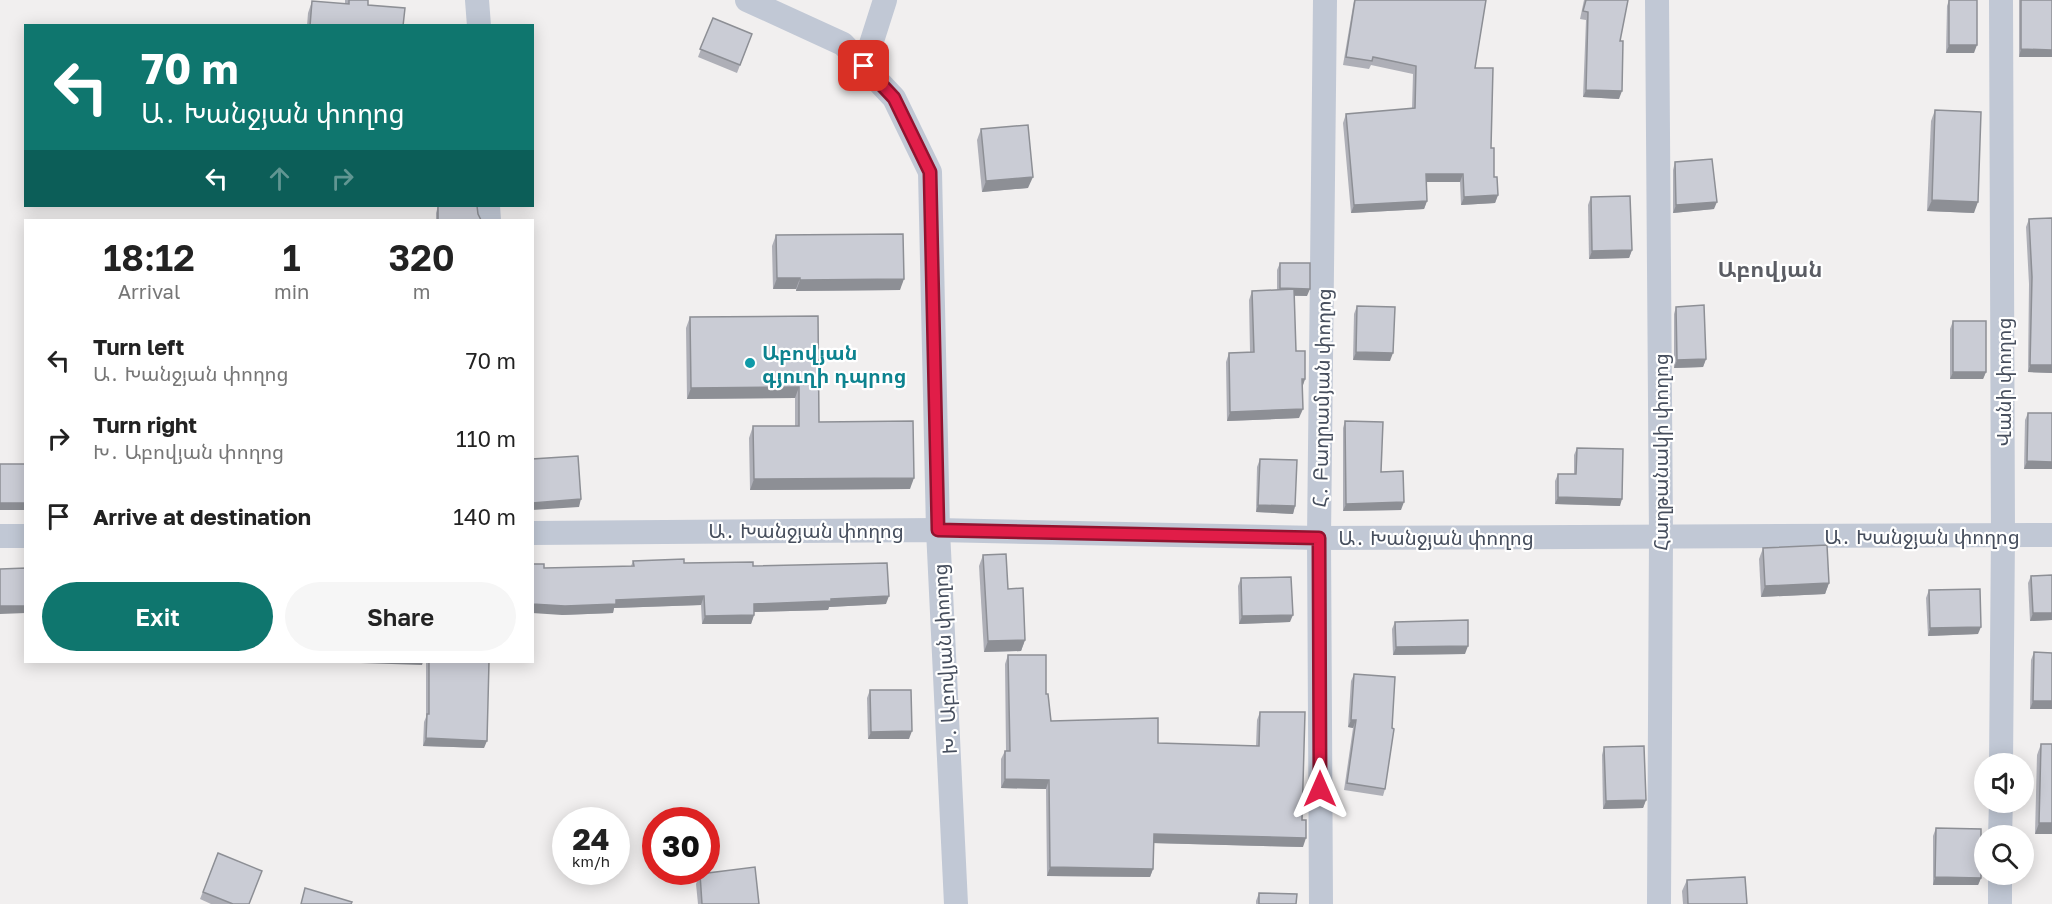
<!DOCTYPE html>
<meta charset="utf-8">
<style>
:root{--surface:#fff;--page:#f6f6f6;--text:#222;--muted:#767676;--accent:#0f766e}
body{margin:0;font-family:"Golos Text","Noto Sans Armenian",sans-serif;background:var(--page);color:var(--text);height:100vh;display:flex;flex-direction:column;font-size:22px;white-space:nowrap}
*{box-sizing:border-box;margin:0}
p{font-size:20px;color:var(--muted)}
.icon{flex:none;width:33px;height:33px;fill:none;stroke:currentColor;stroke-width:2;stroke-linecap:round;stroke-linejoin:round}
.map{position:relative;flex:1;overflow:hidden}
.details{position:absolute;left:24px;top:219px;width:510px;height:444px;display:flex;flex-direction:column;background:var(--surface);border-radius:0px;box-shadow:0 3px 15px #0003}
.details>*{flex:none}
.hud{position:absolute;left:24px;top:24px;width:510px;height:183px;border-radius:0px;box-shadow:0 3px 15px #0003;background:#0f766e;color:#fff;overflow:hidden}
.buttons{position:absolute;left:1974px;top:753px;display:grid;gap:12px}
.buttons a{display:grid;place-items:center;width:60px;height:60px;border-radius:50%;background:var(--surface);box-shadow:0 3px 15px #0003;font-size:30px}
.speed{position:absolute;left:552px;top:807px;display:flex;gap:12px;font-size:30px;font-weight:700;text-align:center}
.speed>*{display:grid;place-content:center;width:78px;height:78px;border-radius:50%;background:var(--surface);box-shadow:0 3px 15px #0003;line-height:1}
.speed small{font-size:15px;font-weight:400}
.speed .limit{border:9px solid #d22;background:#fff;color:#111}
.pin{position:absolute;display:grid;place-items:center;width:51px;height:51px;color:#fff;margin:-26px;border-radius:12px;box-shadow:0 3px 9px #0006}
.me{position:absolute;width:66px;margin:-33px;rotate:0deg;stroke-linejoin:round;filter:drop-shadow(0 0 4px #0008)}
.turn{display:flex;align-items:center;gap:21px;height:126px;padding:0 18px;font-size:27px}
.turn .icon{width:78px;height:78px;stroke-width:2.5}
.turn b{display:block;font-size:42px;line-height:51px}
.lanes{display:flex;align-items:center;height:57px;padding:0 18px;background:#0003;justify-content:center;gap:30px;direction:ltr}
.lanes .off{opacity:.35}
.eta{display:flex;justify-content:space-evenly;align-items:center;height:102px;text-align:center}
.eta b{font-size:36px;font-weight:600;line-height:42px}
.primary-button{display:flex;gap:12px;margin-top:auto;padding:12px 18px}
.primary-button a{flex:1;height:69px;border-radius:36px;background:var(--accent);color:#fff;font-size:24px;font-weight:600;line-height:69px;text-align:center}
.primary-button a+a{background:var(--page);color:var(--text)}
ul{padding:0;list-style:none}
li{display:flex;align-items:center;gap:18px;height:78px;padding:0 18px}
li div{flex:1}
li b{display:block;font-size:22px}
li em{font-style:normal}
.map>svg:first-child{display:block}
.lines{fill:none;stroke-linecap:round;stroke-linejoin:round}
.minor{stroke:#c1c8d5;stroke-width:24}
.wall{fill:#aeafb7}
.shaded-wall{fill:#8d8f95}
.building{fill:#caccd5;stroke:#8d8f95;stroke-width:1.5}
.route-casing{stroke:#92132f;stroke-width:15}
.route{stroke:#e11d48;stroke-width:10}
.culture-dot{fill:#0f9aa8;stroke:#fff;stroke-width:2}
.labels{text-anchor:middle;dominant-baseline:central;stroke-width:4.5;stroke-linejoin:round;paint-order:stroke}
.culture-label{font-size:20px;font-weight:bold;fill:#0d838f;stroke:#fff;text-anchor:start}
.street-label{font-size:20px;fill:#464e5d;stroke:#fff}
.quarter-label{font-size:22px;font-weight:bold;fill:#5b5d64;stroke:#fff}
</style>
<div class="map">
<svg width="2052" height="904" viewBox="0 0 2052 904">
<rect width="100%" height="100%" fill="#f1efef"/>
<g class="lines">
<g class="minor">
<polyline points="477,0 479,26"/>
<polyline points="747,0 843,44 894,98 930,172 938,530 956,904"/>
<polyline points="1657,0 1661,537 1659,904"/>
<polyline points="864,66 885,0"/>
<polyline points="488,206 489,220"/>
<polyline points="532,533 938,530 1319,538 2052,535"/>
<polyline points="0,536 26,536"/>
<polyline points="2001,764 2003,535 2001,0"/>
<polyline points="2000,836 2001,802"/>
<polyline points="1321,904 1319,538 1325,0"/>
<polyline points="2000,904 2000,874"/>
</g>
</g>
<g class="wall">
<polygon points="345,0 368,0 368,5 403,26 307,26 308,13 312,1 345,4"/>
<polygon points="1354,0 1486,0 1475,68 1491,148 1494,177 1498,195 1495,203 1461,205 1460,182 1426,182 1427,201 1424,209 1351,213 1343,123 1346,114 1412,109 1413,74 1371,65 1369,69 1343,65"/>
<polygon points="1584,0 1628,0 1620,41 1619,99 1583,97 1586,20 1580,19"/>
<polygon points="1949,0 1977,0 1974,53 1946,53 1947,6"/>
<polygon points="2019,0 2052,0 2019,57"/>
<polygon points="713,18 752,34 737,73 698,57"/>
<polygon points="1935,110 1974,213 1927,211 1931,121"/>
<polygon points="981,129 1028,188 982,192 977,140"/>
<polygon points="1675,162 1714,209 1673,213 1673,170"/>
<polygon points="1591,197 1632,250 1629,258 1589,259 1588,205"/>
<polygon points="438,206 478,214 481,220 436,220 436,213"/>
<polygon points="2029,219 2052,373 2028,372 2029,284 2026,227"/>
<polygon points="776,235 900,290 796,291 796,289 773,289 772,246"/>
<polygon points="1280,263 1307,296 1294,296 1296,351 1305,379 1302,388 1299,418 1227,421 1226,362 1229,353 1250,352 1249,300 1252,291 1277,290 1277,270"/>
<polygon points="1357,306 1390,361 1353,360 1354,314"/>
<polygon points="1676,307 1706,359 1703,367 1674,368 1674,314"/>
<polygon points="818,316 819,422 910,489 750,490 749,438 753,426 795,426 795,398 687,399 686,328 690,317"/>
<polygon points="1953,321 1986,372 1983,379 1950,379 1950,329"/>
<polygon points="2028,413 2052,413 2052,469 2024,469 2025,420"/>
<polygon points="1345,421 1381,472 1401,510 1343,511 1343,428"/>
<polygon points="1577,448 1620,506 1555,504 1555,481 1558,474 1574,474 1574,455"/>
<polygon points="1260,459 1295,506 1293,514 1256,512 1257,467"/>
<polygon points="1763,548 1829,583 1825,594 1761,597 1759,559"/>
<polygon points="983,555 1008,589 1025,640 1021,651 984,652 979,566"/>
<polygon points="633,561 753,566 886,604 829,607 828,610 754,612 754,615 751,624 702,624 701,605 614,608 613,613 562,615 544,568 631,566"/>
<polygon points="2052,575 2052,620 2030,621 2028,583 2031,576"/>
<polygon points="1241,578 1290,622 1239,624 1238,586"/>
<polygon points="1929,590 1978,634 1928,636 1926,598"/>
<polygon points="1395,622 1465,654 1393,655 1392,629"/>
<polygon points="2034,652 2052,653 2052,709 2030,709 2031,660"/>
<polygon points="1008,655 1046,694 1051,721 1158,743 1256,746 1257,720 1260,712 1302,820 1303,847 1154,843 1153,869 1150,877 1047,876 1046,789 1001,788 1001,759 1005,751 1006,751 1005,664"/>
<polygon points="426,662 489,662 484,748 423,746 424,722 426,717"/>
<polygon points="1354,674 1392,728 1385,789 1383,796 1344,790 1353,728 1348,727 1351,681"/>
<polygon points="870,690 909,739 868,739 867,698"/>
<polygon points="2041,744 2052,834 2035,834 2037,755"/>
<polygon points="1604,747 1646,800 1643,808 1603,809 1602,755"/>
<polygon points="1936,828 1981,878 1978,885 1933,885 1933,836"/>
<polygon points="218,853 249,904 211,904 200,899"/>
<polygon points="700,874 759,904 698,904 696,884"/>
<polygon points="1687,880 1747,904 1683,904 1682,891"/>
<polygon points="1259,893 1296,904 1256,904 1256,901"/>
</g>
<g class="shaded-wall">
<polygon points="1949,45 1977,45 1974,53 1946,53"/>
<polygon points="2021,49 2052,50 2052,57 2019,57"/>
<polygon points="1586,90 1622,91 1619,99 1583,97"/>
<polygon points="1426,174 1463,174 1460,182 1423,182"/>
<polygon points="1033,177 1028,188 982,192 986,181"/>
<polygon points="1498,195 1495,203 1461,205 1464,197"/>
<polygon points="1932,200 1978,202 1974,213 1927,211"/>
<polygon points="1427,201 1424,209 1351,213 1354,205"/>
<polygon points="1717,202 1714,209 1673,213 1676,205"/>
<polygon points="1632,250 1629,258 1589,259 1592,251"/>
<polygon points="777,278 800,278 796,289 773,289"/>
<polygon points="904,279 900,290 796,291 800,280"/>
<polygon points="1280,288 1310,289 1307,296 1277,295"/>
<polygon points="1356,352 1393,353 1390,361 1353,360"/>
<polygon points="1706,359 1703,367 1674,368 1677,360"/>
<polygon points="2030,365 2052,365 2052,373 2028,372"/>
<polygon points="1953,372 1986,372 1983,379 1950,379"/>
<polygon points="1302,379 1305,379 1302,388"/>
<polygon points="799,387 795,398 687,399 691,388"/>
<polygon points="1303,409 1299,418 1227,421 1230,412"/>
<polygon points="2027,461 2052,462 2052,469 2024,469"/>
<polygon points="914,478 910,489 750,490 754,479"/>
<polygon points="1558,497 1622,499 1620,506 1555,504"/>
<polygon points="581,499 579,507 532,510 532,503"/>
<polygon points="1404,502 1401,510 1343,511 1346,504"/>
<rect x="0" y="503" width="26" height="7"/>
<polygon points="1258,505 1295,506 1293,514 1256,512"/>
<polygon points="1829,583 1825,594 1761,597 1765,586"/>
<polygon points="704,596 701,605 614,608 613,613 562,615 532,613 532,604 616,600"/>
<polygon points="889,596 886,604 829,607 828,610 751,612 754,604"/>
<polygon points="0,606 26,606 26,613 0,614"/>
<polygon points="2033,613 2052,613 2052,620 2030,621"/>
<polygon points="754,615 751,624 702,624 705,616"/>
<polygon points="1293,615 1290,622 1239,624 1242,616"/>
<polygon points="1981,627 1978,634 1928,636 1930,628"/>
<polygon points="1025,640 1021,651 984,652 988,641"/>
<polygon points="1468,646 1465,654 1393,655 1396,647"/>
<polygon points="361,662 423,662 422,665 361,663"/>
<polygon points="2033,701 2052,701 2052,709 2030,709"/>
<polygon points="1351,720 1356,720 1353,728 1348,727"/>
<polygon points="912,731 909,739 868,739 871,732"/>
<polygon points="426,738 487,741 484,748 423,746"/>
<polygon points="1005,779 1049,780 1046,789 1001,788"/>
<polygon points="1646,800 1643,808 1603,809 1606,801"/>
<polygon points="2039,823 2052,823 2052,834 2035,834"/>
<polygon points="1154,834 1306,838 1303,847 1151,843"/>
<polygon points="1050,867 1153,869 1150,877 1047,876"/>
<polygon points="1935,877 1981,878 1978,885 1933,885"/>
</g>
<g class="building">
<polygon points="349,0 368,0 368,5 405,8 403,26 310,26 312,1 349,4"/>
<polygon points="1355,0 1486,0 1475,68 1493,68 1491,148 1494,148 1494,177 1497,177 1498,195 1464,197 1463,174 1426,174 1427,201 1354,205 1346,114 1415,108 1416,66 1373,57 1372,61 1346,57"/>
<polygon points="1586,0 1628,0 1620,41 1623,41 1622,91 1586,90 1588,12 1583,11"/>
<rect x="1949" y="0" width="28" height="45"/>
<polygon points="2021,0 2052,0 2052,50 2021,49"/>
<polygon points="713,18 752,34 740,65 700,49"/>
<polygon points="1935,110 1981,112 1978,202 1932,200"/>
<polygon points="1028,125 1033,177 986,181 981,129"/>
<polygon points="1712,159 1717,202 1676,205 1675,162"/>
<polygon points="1630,196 1632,250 1592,251 1591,197"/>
<polygon points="438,206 477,206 478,214 481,220 438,220"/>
<polygon points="2052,218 2052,365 2030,365 2032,277 2029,219"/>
<polygon points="903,234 904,279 800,280 800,278 777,278 776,235"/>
<polygon points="1280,263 1310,263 1310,289 1280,288"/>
<polygon points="1294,289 1296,351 1305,351 1305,379 1302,379 1303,409 1230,412 1229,353 1254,352 1252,291"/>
<polygon points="1704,305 1706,359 1677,360 1676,307"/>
<polygon points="1357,306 1395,307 1393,353 1356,352"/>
<polygon points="818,316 819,422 913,421 914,478 754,479 753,426 799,426 799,387 691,388 690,317"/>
<rect x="1953" y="321" width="33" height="51"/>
<polygon points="2028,413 2052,413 2052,462 2027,461"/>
<polygon points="1345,421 1383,422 1381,472 1403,471 1404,502 1346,504"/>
<polygon points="1577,448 1623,449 1622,499 1558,497 1558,474 1576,474"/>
<polygon points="578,456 581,499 532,503 532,459"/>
<polygon points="1260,459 1297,460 1295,506 1258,505"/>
<rect x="0" y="464" width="26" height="39"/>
<polygon points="1827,545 1829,583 1765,586 1763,548"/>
<polygon points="1006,554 1008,589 1023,588 1025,640 988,641 983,555"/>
<polygon points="684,559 684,563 753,562 753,566 887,563 889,596 831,599 831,601 754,604 754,615 705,616 704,596 616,600 616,604 565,606 532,604 532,564 544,564 544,568 634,566 633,561"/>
<polygon points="26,568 26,606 0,606 0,569"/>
<polygon points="2052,575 2052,613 2033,613 2031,576"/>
<polygon points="1291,577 1293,615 1242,616 1241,578"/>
<polygon points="1980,589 1981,627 1930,628 1929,590"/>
<polygon points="1468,620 1468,646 1396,647 1395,622"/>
<polygon points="2034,652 2052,653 2052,701 2033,701"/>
<polygon points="1008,655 1046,655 1046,694 1048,694 1051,721 1158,718 1158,743 1259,746 1260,712 1305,712 1302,820 1306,820 1306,838 1154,834 1153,869 1050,867 1049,780 1005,779 1005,751 1010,751"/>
<polygon points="429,662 489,662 487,741 426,738 427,714 429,714"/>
<polygon points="1354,674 1395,677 1392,728 1394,729 1385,789 1347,783 1356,720 1351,720"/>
<polygon points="870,690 911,690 912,731 871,732"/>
<polygon points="2041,744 2052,744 2052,823 2039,823"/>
<polygon points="1644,746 1646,800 1606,801 1604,747"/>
<polygon points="1936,828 1981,829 1981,878 1935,877"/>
<polygon points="218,853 262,871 249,904 233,904 203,892"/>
<polygon points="755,867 759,904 702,904 700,874"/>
<polygon points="1745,877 1747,904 1688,904 1687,880"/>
<polygon points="305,888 352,902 351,904 301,904"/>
<polygon points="1259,893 1297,894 1296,904 1259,904"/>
</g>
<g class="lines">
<defs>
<polyline id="route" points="864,66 894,98 930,172 938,530 1319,538 1320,789"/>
</defs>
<use href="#route" class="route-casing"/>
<use href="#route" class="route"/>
</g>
<circle class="culture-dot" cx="750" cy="363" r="6"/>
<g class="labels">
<g class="culture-label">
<text x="762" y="352">Աբովյան<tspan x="762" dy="23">գյուղի դպրոց</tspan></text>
</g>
<g class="street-label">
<text transform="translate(2003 382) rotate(-90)">Վանի փողոց</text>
<text transform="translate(1321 398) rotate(-89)">Հ․ Բաղրամյան փողոց</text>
<text transform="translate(1660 452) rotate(-90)">Հաղթանակի փողոց</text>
<text x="806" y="530">Ա․ Խանջյան փողոց</text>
<text x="1922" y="536">Ա․ Խանջյան փողոց</text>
<text x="1436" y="537">Ա․ Խանջյան փողոց</text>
<text transform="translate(944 659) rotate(-93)">Խ․ Աբովյան փողոց</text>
</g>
<g class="quarter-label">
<text x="1770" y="268">Աբովյան</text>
</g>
</g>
</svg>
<div class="buttons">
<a><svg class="icon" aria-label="sound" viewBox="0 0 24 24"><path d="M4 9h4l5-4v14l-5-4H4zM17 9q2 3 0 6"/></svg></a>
<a><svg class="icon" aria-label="search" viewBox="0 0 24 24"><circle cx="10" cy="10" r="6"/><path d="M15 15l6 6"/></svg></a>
</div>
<div class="speed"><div>24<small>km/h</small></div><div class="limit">30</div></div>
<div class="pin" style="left:864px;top:66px;background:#d93025"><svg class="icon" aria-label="arrive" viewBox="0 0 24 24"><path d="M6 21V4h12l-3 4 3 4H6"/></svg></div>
<svg class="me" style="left:1320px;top:789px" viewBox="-20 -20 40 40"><path d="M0-17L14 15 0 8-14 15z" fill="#e11d48" stroke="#fff" stroke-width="4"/></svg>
<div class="hud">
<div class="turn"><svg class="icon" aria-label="left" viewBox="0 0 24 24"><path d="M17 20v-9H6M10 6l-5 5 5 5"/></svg><div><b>70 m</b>Ա․ Խանջյան փողոց</div></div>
<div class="lanes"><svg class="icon" aria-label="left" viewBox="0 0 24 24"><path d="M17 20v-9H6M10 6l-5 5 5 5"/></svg><svg class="icon off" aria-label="ahead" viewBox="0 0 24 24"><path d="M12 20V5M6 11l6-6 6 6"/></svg><svg class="icon off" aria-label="right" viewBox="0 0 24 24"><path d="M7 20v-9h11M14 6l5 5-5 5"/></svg></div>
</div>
<section class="details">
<div class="eta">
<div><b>18:12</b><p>Arrival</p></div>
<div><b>1</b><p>min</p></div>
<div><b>320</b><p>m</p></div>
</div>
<ul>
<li><svg class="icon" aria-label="left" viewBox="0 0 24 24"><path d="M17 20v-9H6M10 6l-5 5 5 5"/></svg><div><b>Turn left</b><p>Ա․ Խանջյան փողոց</p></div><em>70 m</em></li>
<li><svg class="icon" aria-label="right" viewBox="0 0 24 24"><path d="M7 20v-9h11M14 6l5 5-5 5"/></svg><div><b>Turn right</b><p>Խ․ Աբովյան փողոց</p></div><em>110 m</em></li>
<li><svg class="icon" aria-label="arrive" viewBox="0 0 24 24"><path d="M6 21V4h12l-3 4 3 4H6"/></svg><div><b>Arrive at destination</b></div><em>140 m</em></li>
</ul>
<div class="primary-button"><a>Exit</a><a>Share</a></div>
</section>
</div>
